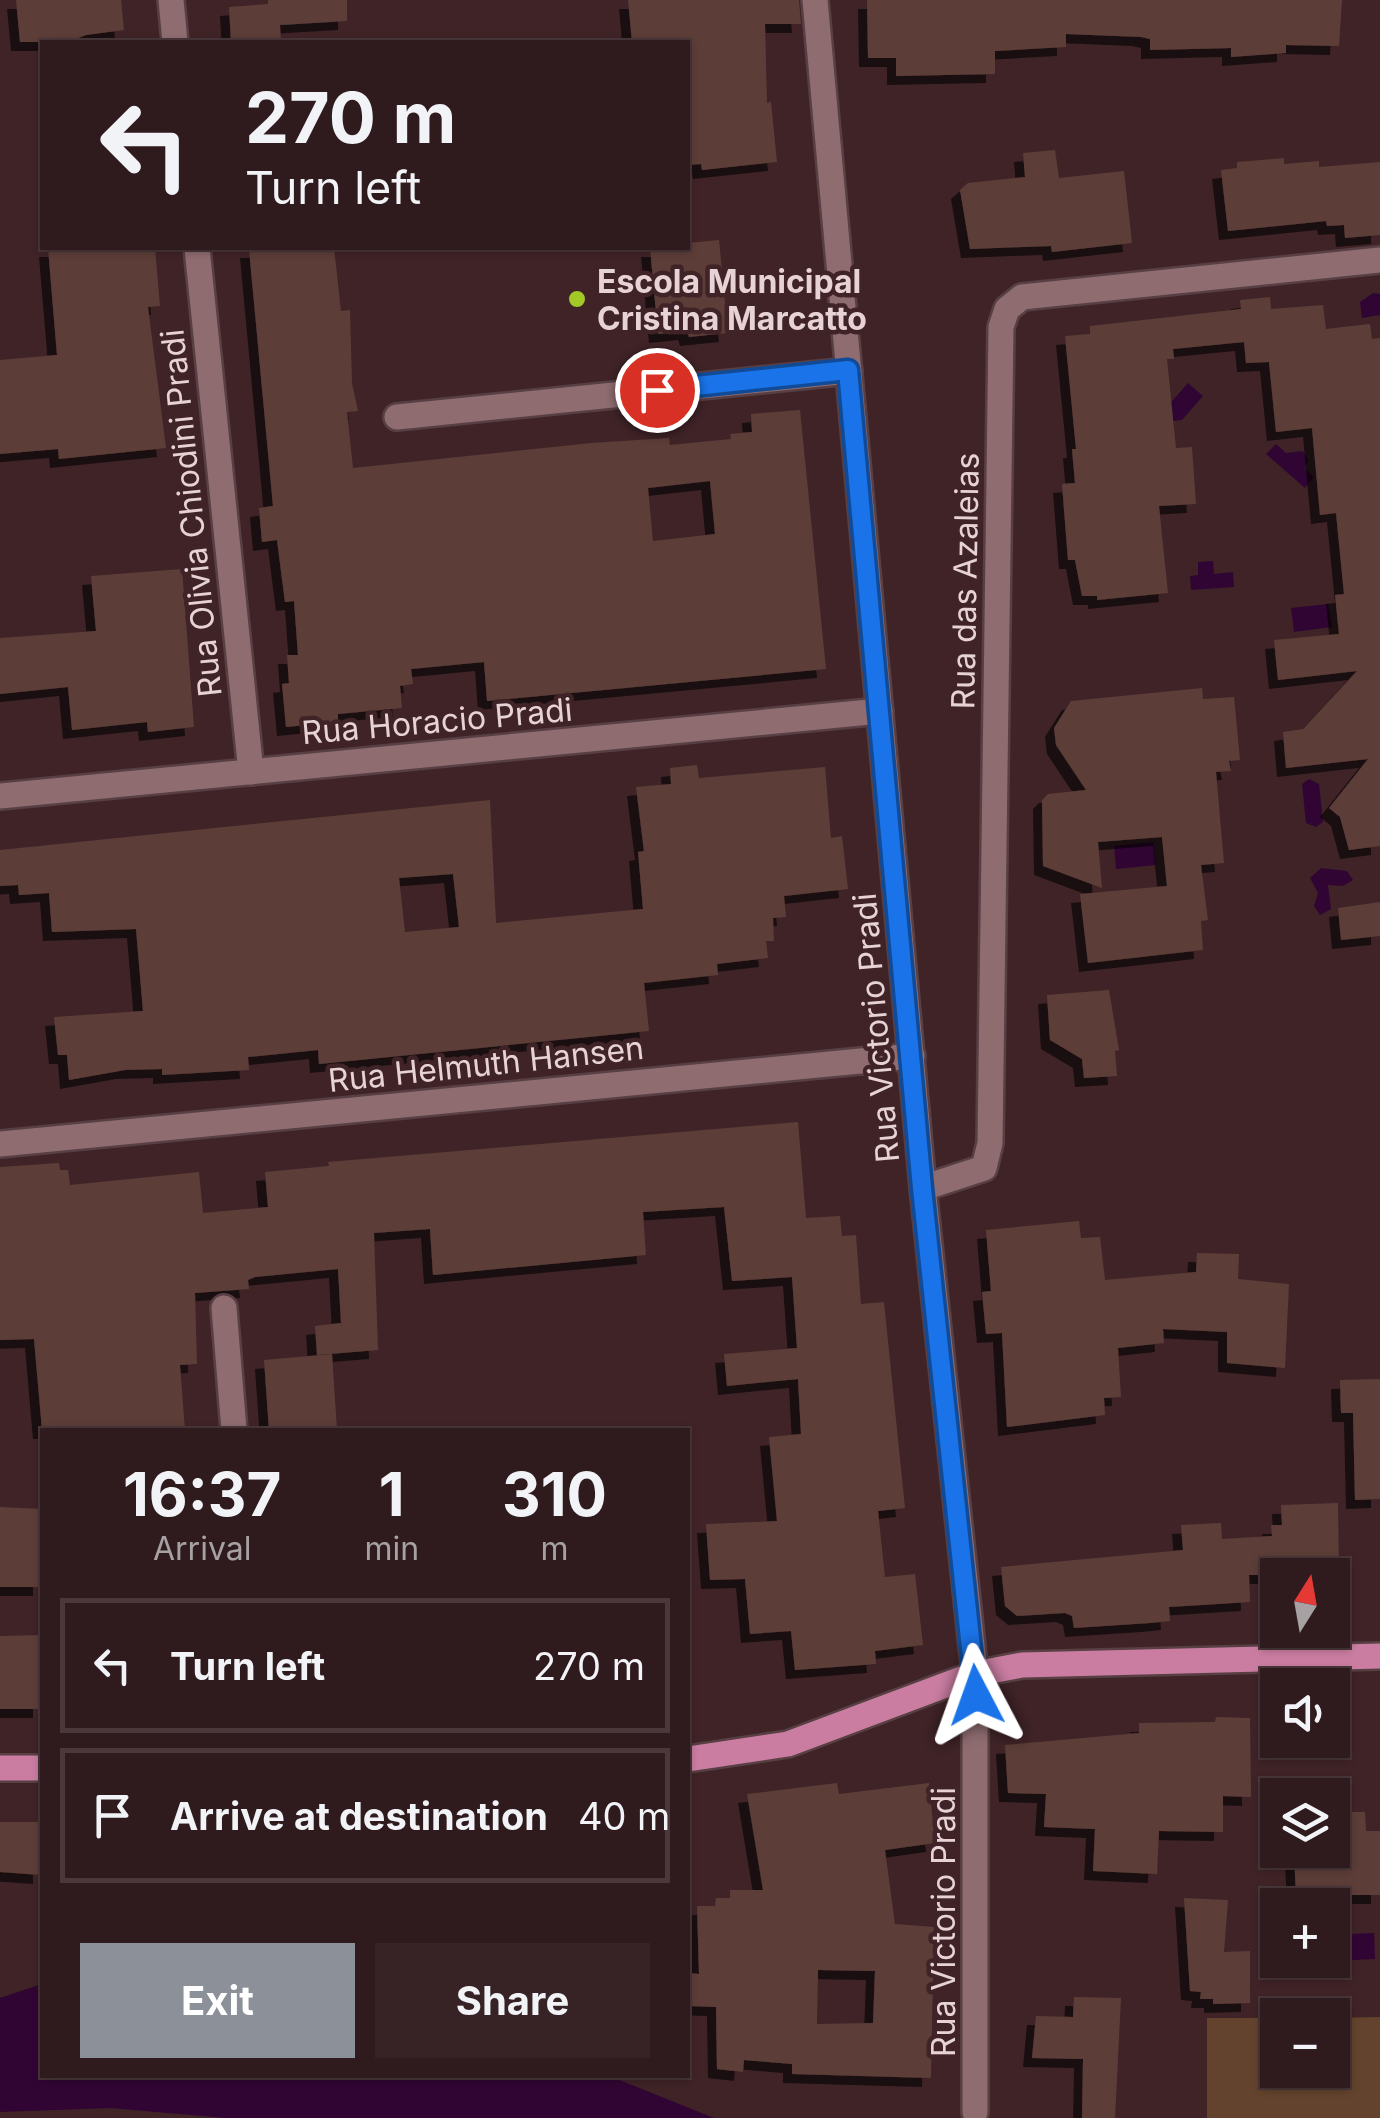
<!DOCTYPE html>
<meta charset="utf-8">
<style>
:root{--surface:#2f1a1d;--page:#372326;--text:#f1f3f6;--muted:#a7a1a4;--line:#4a383b;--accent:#8c9099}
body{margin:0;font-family:Inter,sans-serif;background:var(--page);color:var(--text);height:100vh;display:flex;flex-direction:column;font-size:38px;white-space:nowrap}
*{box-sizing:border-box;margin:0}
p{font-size:32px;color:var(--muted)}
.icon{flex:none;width:55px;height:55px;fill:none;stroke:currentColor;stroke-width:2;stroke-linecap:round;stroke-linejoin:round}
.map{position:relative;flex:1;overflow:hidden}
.details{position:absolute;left:40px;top:1428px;width:650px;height:650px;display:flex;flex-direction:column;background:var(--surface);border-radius:0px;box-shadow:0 2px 8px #0004,0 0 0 2px var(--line)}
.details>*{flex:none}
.banner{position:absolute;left:40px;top:40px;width:650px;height:210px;border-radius:0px;box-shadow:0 2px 8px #0004,0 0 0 2px var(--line);background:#2f1a1d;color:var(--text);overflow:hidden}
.needle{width:65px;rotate:11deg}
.fabs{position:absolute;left:1260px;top:1558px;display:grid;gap:20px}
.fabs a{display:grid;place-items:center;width:90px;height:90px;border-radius:0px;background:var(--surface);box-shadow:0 2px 8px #0004,0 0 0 2px var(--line);font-size:50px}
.pin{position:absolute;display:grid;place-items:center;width:85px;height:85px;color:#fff;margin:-42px;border:5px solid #fff;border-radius:50%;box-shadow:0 2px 10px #0007}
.me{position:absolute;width:110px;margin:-55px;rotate:356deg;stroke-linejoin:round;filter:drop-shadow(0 0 8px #0008)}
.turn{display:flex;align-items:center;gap:35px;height:210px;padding:0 40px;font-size:45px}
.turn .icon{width:130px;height:130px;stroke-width:2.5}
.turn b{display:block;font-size:70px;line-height:85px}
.eta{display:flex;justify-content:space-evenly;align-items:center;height:170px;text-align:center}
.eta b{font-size:60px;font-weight:700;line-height:70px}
.action{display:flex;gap:20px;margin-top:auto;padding:20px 40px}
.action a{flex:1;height:115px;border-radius:0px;background:var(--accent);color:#fff;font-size:40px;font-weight:700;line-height:115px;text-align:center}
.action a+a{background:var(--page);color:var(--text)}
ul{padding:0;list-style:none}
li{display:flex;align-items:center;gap:30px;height:135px;margin:0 20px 15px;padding:0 20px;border:5px solid var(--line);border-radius:0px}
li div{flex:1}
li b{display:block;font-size:38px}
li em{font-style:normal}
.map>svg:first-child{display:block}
.green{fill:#63432d}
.water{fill:#310533}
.building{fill:#5c3e38;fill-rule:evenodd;filter:url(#shadow)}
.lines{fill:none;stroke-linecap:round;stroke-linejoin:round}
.minor-casing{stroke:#573f43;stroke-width:30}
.primary-casing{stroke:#573f43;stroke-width:30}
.minor{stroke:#8e6c70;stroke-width:25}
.primary{stroke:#ca7da1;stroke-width:25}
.route-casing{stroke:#114b97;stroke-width:25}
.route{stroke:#1a73e8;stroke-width:18}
.poi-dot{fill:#a3c927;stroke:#3f2327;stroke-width:4}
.labels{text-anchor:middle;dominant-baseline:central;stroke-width:9;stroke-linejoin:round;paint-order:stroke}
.poi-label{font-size:32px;font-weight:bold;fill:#e7d3d5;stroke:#3f2327;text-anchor:start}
.street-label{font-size:32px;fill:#e7d3d5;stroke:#3f2327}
</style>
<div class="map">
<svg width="1380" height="2118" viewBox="0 0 1380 2118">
<defs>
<filter id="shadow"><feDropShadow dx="-9" dy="9" stdDeviation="0" flood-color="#0009"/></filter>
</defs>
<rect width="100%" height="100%" fill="#3f2327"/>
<polygon class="green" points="1380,2017 1380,2118 1207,2118 1207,2018 1277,2018 1278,2070 1332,2070 1333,2018"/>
<g class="water">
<polygon points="1373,293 1380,294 1380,315 1362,318 1360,302"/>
<polygon points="1188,383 1203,396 1182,420 1164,422 1158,417"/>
<polygon points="1276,444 1286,453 1303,451 1308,460 1305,469 1314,477 1305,488 1266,454"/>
<polygon points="1213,561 1214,574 1233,572 1234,587 1191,590 1190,576 1198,575 1198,562"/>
<polygon points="1328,604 1332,627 1294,632 1291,608"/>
<polygon points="1309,779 1319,784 1323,822 1316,827 1306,823 1302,784"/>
<polygon points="1153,842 1156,865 1116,869 1114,846"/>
<polygon points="1321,868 1347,871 1353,880 1343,886 1328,885 1331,909 1320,915 1314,906 1318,893 1310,878"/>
<polygon points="1374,1933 1375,1959 1311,1962 1332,1960 1333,1944 1352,1944 1351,1934"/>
<polygon points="42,1984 42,2075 607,2075 714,2118 226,2118 110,2108 0,2112 0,1998"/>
</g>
<g class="building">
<polygon points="16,0 121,0 124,30 86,35 68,42 20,42"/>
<polygon points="268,0 347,0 347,21 280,25 281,42 231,42 229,7 268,4"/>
<polygon points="628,0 799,0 801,24 765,24 767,103 771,102 777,162 702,170 701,164 688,165 688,42 632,42"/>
<polygon points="867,0 1342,0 1339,46 1286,45 1286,53 1231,57 1231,48 1150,50 1150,39 1141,37 1066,34 1066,47 995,51 995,74 896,76 896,58 868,58"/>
<polygon points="1055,150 1059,178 1124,171 1132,243 1052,252 1051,246 970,249 960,190 968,183 1025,177 1023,153"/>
<polygon points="1284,158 1284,164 1319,161 1319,167 1380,162 1380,235 1345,238 1344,225 1327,226 1326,221 1228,231 1221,170 1237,168 1237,162"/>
<polygon points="719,240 728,333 689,337 687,331 658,334 650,248 688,248 688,243"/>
<polygon points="48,248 155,248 160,306 148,307 166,448 59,459 58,449 0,454 0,360 57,355"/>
<path d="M334,248L341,311L350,310L352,383L358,411L347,412L353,468L591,443L669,438L670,445L731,439L730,434L752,432L751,414L800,410L826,669L487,701L484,662L411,669L413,684L400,686L402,708L338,714V722L286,727L282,684L289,683L287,655H298L294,601L285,602L277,540L262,542L259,508L273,506L249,249ZM710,481L715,534L653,541L648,488Z"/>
<polygon points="1270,297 1271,309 1323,305 1326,329 1370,324 1372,339 1380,338 1380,846 1349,850 1340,817 1329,808 1368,759 1286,768 1283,732 1303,729 1357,671 1278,680 1274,640 1339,634 1335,595 1344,594 1336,513 1320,515 1312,428 1276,432 1269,362 1246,363 1244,342 1173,349 1174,359 1167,359 1176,448 1192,447 1196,504 1159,506 1168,593 1097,600 1097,596 1082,596 1075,560 1068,560 1062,484 1075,483 1072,449 1076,449 1065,336 1090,334 1090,326 1241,309 1240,300"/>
<polygon points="182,569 194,727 148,732 147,722 72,730 68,687 0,694 0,638 96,631 91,576"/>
<polygon points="1202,688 1203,699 1234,697 1240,760 1229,761 1231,771 1216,772 1224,863 1201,865 1208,920 1201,921 1203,950 1088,963 1080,894 1167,886 1162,837 1098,842 1102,888 1043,866 1042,800 1048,794 1086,790 1056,745 1054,728 1071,701"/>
<path d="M697,765L699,778L825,767L831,838L842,836L848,889L784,896L786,917L773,918L774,941H766L768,958L717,964L718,975L644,983L649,1031L319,1064L318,1050L248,1057L249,1070L162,1075V1069L125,1070L69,1080L67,1055H58L54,1017L143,1011L136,929L52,932L49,893L19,895L18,885L0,886V850L490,800L496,923L643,909L638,852L644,851L636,787L671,784L670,768ZM453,874L459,927L405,932L399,878Z"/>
<polygon points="1380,902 1380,936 1341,940 1338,908"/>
<polygon points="1109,990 1119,1050 1115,1051 1117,1076 1084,1078 1082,1059 1050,1040 1047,995"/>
<polygon points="798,1122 806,1218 840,1216 842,1236 856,1235 861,1304 884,1302 905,1508 878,1511 885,1577 915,1574 923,1645 875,1651 876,1664 795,1670 791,1631 750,1634 745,1579 710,1580 706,1524 777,1521 769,1437 801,1434 798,1379 727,1386 724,1354 797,1348 792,1277 732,1281 724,1207 643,1212 646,1255 433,1275 430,1229 374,1233 378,1350 317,1355 315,1326 341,1323 338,1269 255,1277 248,1280 249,1289 195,1293 197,1364 180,1365 185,1430 42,1430 34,1339 0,1340 0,1167 59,1163 60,1170 68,1170 70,1185 199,1172 203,1213 268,1207 265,1172 329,1166 328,1162"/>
<polygon points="1079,1221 1081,1238 1100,1237 1105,1280 1196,1272 1197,1253 1239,1254 1238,1279 1289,1284 1285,1368 1227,1363 1227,1332 1163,1329 1164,1343 1118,1348 1121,1397 1104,1398 1105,1415 1007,1427 1002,1333 986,1334 982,1292 991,1291 986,1230"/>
<polygon points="332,1354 337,1430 269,1430 264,1360"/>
<polygon points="1380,1379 1380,1499 1355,1500 1353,1413 1341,1413 1340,1380"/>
<polygon points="1338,1503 1339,1575 1249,1575 1250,1602 1169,1607 1170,1621 1150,1623 1074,1628 1072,1616 1065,1613 1017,1616 1005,1606 1001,1567 1183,1550 1181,1525 1221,1523 1222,1539 1272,1536 1271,1525 1282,1525 1281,1505"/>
<polygon points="0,1507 42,1509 42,1587 0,1587"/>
<polygon points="42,1635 42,1709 0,1709 0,1636"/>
<polygon points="1216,1717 1250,1718 1251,1797 1223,1796 1223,1832 1159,1831 1157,1874 1093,1871 1095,1829 1044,1827 1046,1794 1008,1793 1005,1745 1139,1733 1139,1723 1215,1722"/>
<path d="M837,1783L839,1794L929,1783L935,1843L885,1850L895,1924L934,1927L931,2078L792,2074V2064L744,2060L743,2072L717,2069L716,2007L688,2006V1973L699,1974L697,1906H715L716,1898H730V1890H763L747,1794ZM818,1970L875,1971L873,2023L817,2024Z"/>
<polygon points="1332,1812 1365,1812 1366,1831 1380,1831 1380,1895 1296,1895 1294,1855 1332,1850"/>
<polygon points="0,1822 42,1822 42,1875 0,1872"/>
<polygon points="1184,1898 1228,1900 1224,1952 1250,1951 1250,2003 1213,2004 1213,1999 1200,1999 1201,1992 1190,1991"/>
<polygon points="1074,1997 1121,1998 1115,2118 1082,2118 1083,2059 1032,2058 1036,2016 1073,2017"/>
</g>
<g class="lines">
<defs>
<g id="minor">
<polyline points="171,0 175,42"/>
<polyline points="815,0 923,1188 975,1674 975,2112"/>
<polyline points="197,248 251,772"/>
<polyline points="397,417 849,371"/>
<polyline points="0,796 880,711"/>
<polyline points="0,1144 912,1056"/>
<polyline points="923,1188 984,1168 990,1143 1001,327 1007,309 1022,297 1380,260"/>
<polyline points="224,1308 234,1430"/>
</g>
<g id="primary">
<polyline points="688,1759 788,1744 975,1674 1022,1665 1380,1656"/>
<polyline points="0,1768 42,1768"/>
</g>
</defs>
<use href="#minor" class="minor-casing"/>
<use href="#primary" class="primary-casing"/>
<use href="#minor" class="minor"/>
<use href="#primary" class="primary"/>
</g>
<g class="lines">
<defs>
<polyline id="route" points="657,390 848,370 922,1188 976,1695"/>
</defs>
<use href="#route" class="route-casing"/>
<use href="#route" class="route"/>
</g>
<circle class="poi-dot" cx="577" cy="299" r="10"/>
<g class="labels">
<g class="poi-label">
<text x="597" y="281">Escola Municipal<tspan x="597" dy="37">Cristina Marcatto</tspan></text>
</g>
<g class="street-label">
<text transform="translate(191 513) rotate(-96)">Rua Olivia Chiodini Pradi</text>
<text transform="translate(965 581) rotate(-89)">Rua das Azaleias</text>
<text transform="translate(437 721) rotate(-5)">Rua Horacio Pradi</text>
<text transform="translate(876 1028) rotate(-95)">Rua Victorio Pradi</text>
<text transform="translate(486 1064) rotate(-6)">Rua Helmuth Hansen</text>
<text transform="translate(943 1922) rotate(-90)">Rua Victorio Pradi</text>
</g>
</g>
</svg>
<div class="fabs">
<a><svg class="needle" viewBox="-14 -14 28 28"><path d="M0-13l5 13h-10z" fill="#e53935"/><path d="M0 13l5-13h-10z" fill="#a7a1a4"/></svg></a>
<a><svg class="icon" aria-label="sound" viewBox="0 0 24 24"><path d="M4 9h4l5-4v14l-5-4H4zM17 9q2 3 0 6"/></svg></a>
<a><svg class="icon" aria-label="layers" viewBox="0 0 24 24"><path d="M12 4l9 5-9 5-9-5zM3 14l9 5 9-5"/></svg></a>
<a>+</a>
<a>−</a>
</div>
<div class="pin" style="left:657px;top:390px;background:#d93025"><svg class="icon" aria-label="arrive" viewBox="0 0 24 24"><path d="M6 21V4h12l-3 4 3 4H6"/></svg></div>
<svg class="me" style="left:976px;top:1695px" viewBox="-20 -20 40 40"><path d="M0-17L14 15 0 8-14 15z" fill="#1a73e8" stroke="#fff" stroke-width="4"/></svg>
<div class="banner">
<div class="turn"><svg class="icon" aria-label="left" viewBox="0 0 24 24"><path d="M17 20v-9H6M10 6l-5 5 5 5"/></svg><div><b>270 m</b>Turn left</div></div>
</div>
<section class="details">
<div class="eta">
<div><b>16:37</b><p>Arrival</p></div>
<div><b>1</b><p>min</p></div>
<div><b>310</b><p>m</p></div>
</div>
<ul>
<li><svg class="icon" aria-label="left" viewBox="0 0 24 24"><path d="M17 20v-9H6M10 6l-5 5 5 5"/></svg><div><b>Turn left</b></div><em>270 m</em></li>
<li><svg class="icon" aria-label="arrive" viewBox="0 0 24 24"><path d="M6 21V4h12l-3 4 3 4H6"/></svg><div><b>Arrive at destination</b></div><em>40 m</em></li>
</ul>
<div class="action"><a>Exit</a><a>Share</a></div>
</section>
</div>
